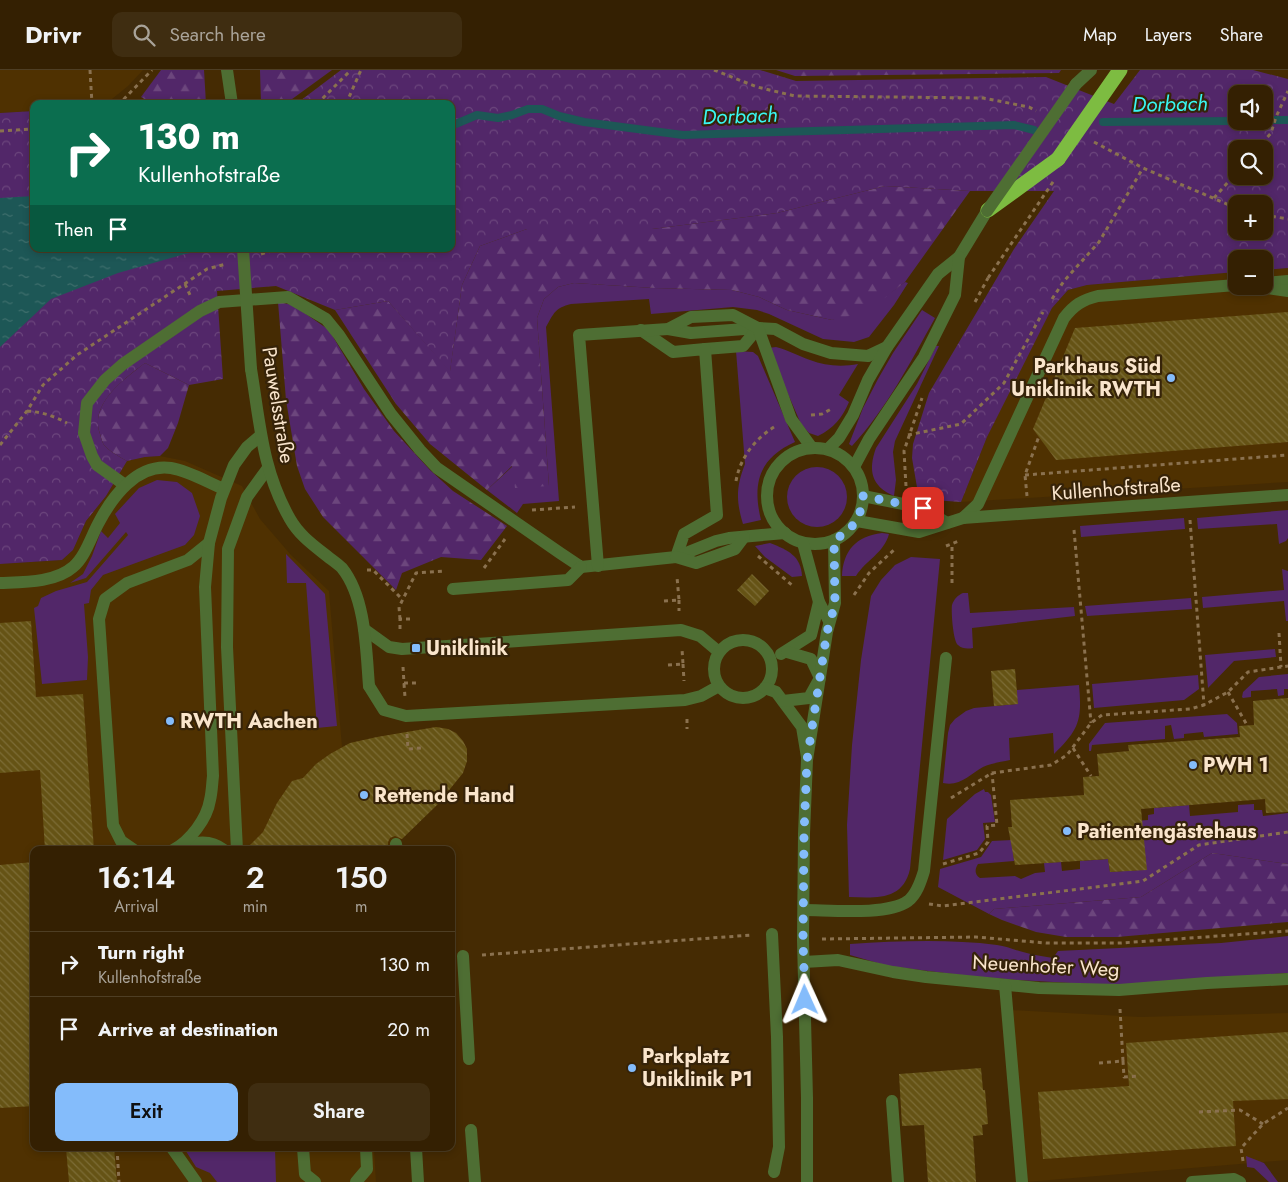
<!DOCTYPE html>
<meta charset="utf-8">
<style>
:root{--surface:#342002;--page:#3f2d11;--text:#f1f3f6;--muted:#a9a399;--line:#4e3e24;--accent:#84bcfb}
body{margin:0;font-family:Jost,sans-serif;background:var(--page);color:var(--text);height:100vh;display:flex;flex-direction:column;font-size:19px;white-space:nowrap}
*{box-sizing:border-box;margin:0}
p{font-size:16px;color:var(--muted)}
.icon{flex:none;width:28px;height:28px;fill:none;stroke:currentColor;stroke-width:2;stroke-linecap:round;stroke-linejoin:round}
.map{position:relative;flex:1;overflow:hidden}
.side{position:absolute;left:30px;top:776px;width:425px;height:305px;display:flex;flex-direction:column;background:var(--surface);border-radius:10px;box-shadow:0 2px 8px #0003,0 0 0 1px var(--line)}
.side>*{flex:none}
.banner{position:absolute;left:30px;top:30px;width:425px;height:152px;border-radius:10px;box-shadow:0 2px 8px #0003,0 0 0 1px var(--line);background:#0b6e4f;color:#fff;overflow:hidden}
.controls{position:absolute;left:1228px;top:15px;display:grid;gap:10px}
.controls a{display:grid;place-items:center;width:45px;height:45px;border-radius:10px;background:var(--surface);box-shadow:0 2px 8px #0003,0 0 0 1px var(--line);font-size:25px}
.pin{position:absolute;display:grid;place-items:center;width:42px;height:42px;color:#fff;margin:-21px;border-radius:10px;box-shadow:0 2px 8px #0006}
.me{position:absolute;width:55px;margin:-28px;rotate:359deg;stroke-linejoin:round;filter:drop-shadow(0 0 4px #0008)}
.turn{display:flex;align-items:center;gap:18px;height:105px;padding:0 25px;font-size:22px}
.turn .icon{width:65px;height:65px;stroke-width:2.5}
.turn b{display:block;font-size:35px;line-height:42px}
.then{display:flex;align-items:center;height:48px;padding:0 25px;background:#0003;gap:10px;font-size:19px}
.eta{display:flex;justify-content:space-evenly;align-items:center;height:85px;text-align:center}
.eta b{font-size:30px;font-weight:600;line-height:35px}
.cta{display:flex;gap:10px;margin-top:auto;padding:10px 25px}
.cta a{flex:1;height:58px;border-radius:10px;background:var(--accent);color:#111;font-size:20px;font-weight:600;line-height:58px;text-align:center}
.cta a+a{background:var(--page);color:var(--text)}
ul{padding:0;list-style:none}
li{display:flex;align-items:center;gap:15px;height:65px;padding:0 25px;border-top:1px solid var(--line)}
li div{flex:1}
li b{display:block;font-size:19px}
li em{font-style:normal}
header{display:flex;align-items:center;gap:30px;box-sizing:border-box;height:70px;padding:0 25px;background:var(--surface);border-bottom:1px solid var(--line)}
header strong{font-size:24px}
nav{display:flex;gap:28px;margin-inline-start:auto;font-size:18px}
.search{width:350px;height:45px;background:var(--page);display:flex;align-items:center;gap:12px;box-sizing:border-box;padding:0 18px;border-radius:10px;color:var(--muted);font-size:19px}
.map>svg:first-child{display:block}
.built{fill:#4f3101}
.grass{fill:#522769}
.forest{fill:url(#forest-firs)}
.park{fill:url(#park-crowns);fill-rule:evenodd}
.water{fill:url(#water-ripples)}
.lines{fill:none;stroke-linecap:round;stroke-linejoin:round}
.stream{stroke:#1d5756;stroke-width:8}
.building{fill:url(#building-back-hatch)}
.path{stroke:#8a714f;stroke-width:3;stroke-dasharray:4 4;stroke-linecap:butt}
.lane{stroke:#4e6e33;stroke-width:12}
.street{stroke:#4e6e33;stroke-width:12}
.highway{stroke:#7dbc41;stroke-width:15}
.path-bridge{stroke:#8a714f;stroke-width:3;stroke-dasharray:4 4;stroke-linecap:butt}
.street-bridge{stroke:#4e6e33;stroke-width:12}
.highway-bridge{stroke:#7dbc41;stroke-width:15}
.route{stroke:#84bcfb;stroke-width:9;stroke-dasharray:0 16.2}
.poi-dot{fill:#84bcfb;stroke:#362309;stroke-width:2}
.labels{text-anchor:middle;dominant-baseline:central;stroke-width:4.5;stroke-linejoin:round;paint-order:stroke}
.poi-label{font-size:20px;font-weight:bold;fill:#fae5cc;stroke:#362309;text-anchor:start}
.street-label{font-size:20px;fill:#fae5cc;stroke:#362309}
.water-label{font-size:21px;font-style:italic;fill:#39f7f3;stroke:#362309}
</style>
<header>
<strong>Drivr</strong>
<div class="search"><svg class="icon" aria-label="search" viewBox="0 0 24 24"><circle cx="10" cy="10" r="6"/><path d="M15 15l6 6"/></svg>Search here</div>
<nav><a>Map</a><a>Layers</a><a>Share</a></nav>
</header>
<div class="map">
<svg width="1288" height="1112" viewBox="0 0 1288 1112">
<defs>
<pattern id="forest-firs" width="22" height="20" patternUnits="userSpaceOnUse" patternTransform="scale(1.25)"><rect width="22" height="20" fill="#522769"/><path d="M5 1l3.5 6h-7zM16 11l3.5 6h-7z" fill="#6c467d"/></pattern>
<pattern id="park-crowns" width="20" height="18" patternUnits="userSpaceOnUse" patternTransform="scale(1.25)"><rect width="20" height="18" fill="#522769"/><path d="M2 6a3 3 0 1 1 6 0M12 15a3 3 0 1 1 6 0" fill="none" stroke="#6c467d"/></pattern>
<pattern id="water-ripples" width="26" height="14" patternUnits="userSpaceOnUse" patternTransform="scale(1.25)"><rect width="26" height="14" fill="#1d5756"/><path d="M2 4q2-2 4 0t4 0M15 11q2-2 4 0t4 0" fill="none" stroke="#3f6f6d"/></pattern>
<pattern id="building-back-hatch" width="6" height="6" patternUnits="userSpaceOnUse" patternTransform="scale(1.25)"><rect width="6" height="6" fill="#655315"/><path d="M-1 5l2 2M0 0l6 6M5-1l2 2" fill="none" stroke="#7c6c36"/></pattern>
</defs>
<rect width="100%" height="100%" fill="#452b03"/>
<g class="built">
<polygon points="0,0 143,0 128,16 107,33 34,34 34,41 0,43"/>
<polygon points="1288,198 1288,412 961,432 987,367 1022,296 1052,238 1068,220 1087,215 1236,202 1236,216 1264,216 1264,200"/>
<polygon points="160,386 185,391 242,416 260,449 291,485 329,521 342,677 350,673 377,667 436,657 448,659 456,663 463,671 467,679 467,691 463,703 437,735 396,774 385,780 34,780 34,1078 374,1078 376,1112 0,1112 0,494 62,490 73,480 86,451 106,426 127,391 145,387"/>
<polygon points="1009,940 1140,947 1288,943 1288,1090 1026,1112"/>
</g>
<g class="grass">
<path d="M905,212L908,213L894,235L869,267L854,272L823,269L769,244L757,240L733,237L651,244L649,229L571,234C555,238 554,243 546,257L559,431L523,434L517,443L487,420L513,396L549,416L537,248L544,229L558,217L574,213L654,218L732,220L759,227L787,240L832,250L886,226Z"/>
<path d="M922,240L935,248C910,293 887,338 852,376L849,374L863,338L878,309L893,283Z"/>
<path d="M936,276H939L895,371L893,382L896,410L894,426C871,416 868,400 876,378L917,314Z"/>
<path d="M776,277C788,280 799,286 810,290C825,296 842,297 858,294L839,325L849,332C842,348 834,358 818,366L809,363L801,354L768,278Z"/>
<path d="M736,281L753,282L758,286L795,372C759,388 752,413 761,450L743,454C736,431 736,417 745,394Z"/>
<circle cx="817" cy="427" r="30"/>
<polygon points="157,410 177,412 192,423 200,446 194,465 185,475 103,505 91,520 89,533 84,534 88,587 87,610 42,614 34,538 38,536 41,528 56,521 87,512 128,465 126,462 86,508 70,513 83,504 92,486 101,461 108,468 120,453 115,444 139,418"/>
<polygon points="1288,440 1288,468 1286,471 1279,474 1277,454 1198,459 1197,448"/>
<polygon points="1184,448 1185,459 1081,467 1080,456"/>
<path d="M882,463L889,464C884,483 866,490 856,506H842C843,481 856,466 882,463Z"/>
<path d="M770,473C788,480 801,486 802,506L792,507L765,487L755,476Z"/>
<polygon points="286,484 325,524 337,656 317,658 306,513 287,513"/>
<path d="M911,487L940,489L910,799C903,831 875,828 849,827L847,755L852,675L861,590L871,526L881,510L895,495Z"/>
<polygon points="1282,499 1288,501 1288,551 1286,551 1284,531 1203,538 1202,527 1284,520"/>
<path d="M963,523H968L970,543L1074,537L1075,546L972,558L973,578C968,579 962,579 958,575C953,571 951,541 952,535C954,529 958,525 963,523Z"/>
<polygon points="1191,528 1192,539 1087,546 1085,536"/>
<polygon points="1275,579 1276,587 1234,591 1208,618 1205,585"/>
<polygon points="1288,604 1288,619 1284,619 1284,625 1278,626 1277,619 1251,621 1251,627 1243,628 1242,627 1243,622 1259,607"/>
<polygon points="1198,605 1199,619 1184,630 1094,638 1092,614"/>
<path d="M1079,615C1082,649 1080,659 1054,684L1053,663L1009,668L1010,690C1001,692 992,693 983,697C970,704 960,717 943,713L948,663L950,655L955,649L966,641L974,638L1017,634V620Z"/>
<polygon points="1227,644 1237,653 1238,664 1204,667 1203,662 1184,664 1184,668 1174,669 1171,655 1165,656 1165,669 1092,675 1091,681 1089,681 1089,674 1105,653"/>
<polygon points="984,719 985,722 988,722 991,725 995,752 983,753 985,769 977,780 943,790 947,749 975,724"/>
<path d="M1254,734V740H1262L1263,746L1288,743V794L1212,783L1141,827L994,839L989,844L938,817L940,799L981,787L992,771L1012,770L1014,791L978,794C975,799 974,804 980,808L1015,806L1021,809L1035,803L1045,802L1044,793L1061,792L1062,801L1080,799V791L1108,789L1110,802L1140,800L1136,751L1148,750V745L1154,744V738L1189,735L1190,746L1238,742V735Z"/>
<path d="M1288,866V903L1132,914H1089L1017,910L969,906L888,896L850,885V874C899,871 949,869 997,875C1006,876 1014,880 1023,882C1033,885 1043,886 1053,888L1058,881L1221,873Z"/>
<polygon points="184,1078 275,1078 276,1112 217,1112 210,1103 196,1097"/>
<polygon points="1246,1086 1264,1093 1278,1112 1269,1112 1254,1098 1247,1097"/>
</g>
<g class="forest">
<polygon points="161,0 204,0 206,34 153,34 141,27"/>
<polygon points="260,0 332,0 288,32 261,33"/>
<polygon points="776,0 1061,0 1059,3 795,6"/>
<polygon points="885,116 970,121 905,212 868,241 850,246 832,250 787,240 759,227 732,220 654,218 574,213 558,217 544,229 537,248 549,416 515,418 512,396 487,420 430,374 396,334 335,240 388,231 450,301 462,215 480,176 527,159 652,159 777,143"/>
<polygon points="278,232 293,235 329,260 364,319 394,361 430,400 453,421 507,456 481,490 441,487 402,503 396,520 323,447 305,419 297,396 286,330"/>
<path d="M145,293L189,315L178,353L168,378L160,386L145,387L127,391C120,387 109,381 104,375C102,372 101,367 100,364C89,334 124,309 145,293Z"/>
<polygon points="1212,783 1288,794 1288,852 1117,867 1066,867 1036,862 1002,850 989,844 994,839 1141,827"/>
</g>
<path class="park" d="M341,0H760L796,11L1046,7L1114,34L1140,0H1253L1288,9V198L1264,200V189H1236V202L1087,215L1068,220L1052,238L987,367L961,432L919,429L912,388L913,374L929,323L1014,179L1054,121H970L885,116L777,143L652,159H527L480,176L462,215L450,302L388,231L335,240L276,216L217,221L223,309L189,315L145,293C124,309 89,334 100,364C101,367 102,372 104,375C109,381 120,387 127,391L106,426L86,451L73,480L62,490L0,494V43L34,41V179H451V34H296ZM1236,24H1264V51H1236ZM1236,79H1264V106H1236ZM1236,134H1264V161H1236Z"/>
<polygon class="water" points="34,126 34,179 213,179 185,184 118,203 51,229 0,277 0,128"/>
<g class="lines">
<g class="stream">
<polyline points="1264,50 1288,50"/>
<polyline points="1103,52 1236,51"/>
<polyline points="451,56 477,45 498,48 512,45 528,39 542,39 559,46 584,52 683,65 1014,55 1034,60"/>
</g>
</g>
<g class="building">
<polygon points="1288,242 1288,372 1056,390 1033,359 1075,258"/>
<polygon points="752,504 769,521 755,536 737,520"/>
<polygon points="31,551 36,627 83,624 94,780 45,780 40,700 0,703 0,553"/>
<polygon points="1015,599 1018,634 994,636 991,601"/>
<polygon points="1288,628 1288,742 1266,743 1265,729 1141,739 1147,800 1110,802 1108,789 1015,795 1008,757 1012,757 1010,730 1084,725 1083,707 1099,706 1097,684 1129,681 1128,675 1240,667 1239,656 1254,655 1253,631"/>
<polygon points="436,657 448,659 456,663 463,671 467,679 467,691 463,703 437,735 402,769 395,766 390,768 388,772 388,778 384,780 245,780 263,762 277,733 292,711 303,708 316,694 330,684 350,673 377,667"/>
<polygon points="34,792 34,1036 0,1038 0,795"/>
<polygon points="1288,962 1288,1029 1233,1031 1236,1076 1043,1089 1038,1022 1129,1016 1126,973"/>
<polygon points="981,998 983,1020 985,1020 988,1054 982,1055 983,1065 973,1066 976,1112 928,1112 924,1055 902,1056 899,1004"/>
<polygon points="66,1078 114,1078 117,1112 69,1112"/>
</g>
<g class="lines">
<g class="path">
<polyline points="90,0 92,34"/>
<polyline points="714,0 757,17 795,26 983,28 1029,37 1036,41"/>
<polyline points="117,34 122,31 152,0"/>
<polyline points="317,34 351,0"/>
<polyline points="346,34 361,0"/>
<polyline points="0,61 34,59"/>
<polyline points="1094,72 1143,98 1236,138"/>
<polyline points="1257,79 1271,63 1276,47 1288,21"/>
<polyline points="1214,128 1236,103"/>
<polyline points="1264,145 1288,149"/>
<polyline points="261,184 278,179"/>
<polyline points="185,214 190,225"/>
<polyline points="1052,229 1064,211 1099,172 1143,98"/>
<polyline points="975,232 988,208"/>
<path d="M27,341C42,342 54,346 67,353"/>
<polyline points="811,345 822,344 833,338"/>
<polyline points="908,365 961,354 1004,313 1043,242"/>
<polyline points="0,375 27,341 43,315 77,285 207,199 226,194"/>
<polyline points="1025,405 1288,385"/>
<path d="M736,411C740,388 755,369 774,357"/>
<polyline points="906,416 904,381 922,328"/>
<polyline points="1027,426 1025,405 1039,366"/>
<polyline points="532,440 575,437"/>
<polyline points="1190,450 1204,635"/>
<polyline points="1074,460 1091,653"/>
<polyline points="946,476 959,471"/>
<polyline points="758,486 793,516"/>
<polyline points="484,498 505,469"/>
<polyline points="367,500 373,500 402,529"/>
<polyline points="952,513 952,475"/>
<polyline points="854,525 869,503 896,478"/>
<polyline points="679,530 679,541"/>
<polyline points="664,531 679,530 677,507"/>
<polyline points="400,549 399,537 416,503 445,501"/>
<polyline points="400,559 400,549 414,549"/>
<polyline points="1279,563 1281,597"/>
<polyline points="683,594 684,611"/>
<polyline points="668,595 683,594 682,579"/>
<polyline points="403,597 404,613 417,613"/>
<polyline points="404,614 405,627"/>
<polyline points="1228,622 1247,655"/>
<polyline points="687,649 687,659"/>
<polyline points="407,664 408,679 422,678"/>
<polyline points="1073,678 1091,706"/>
<polyline points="951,728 992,703 1051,695 1067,685 1091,653 1102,645 1190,639 1204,635 1228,622 1248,602 1288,596"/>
<polyline points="943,794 979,783 988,772 987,756 997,755 992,703"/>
<polyline points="929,834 943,836 1143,811 1199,775 1288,762"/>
<polyline points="822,869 976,867 1046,873 1121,873 1288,861"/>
<polyline points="482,885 752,865"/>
<polyline points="1120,939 1123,991"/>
<polyline points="1099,993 1123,991 1124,1007 1138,1006"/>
<polyline points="1199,1042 1240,1040 1263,1054"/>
<polyline points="117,1078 119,1112"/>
<polyline points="1243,1091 1241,1078 1263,1054 1288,1038"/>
</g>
<g class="lane">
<polyline points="1266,213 1288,211"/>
<polyline points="1254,216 1288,221"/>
<polyline points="668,259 691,263 758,258 775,259 803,274 831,283 868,286 887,277"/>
<polyline points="705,279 743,276 758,258"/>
<polyline points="125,415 97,395 92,386 84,363 87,333 105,310 123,294 200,241 219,232 288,227 326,249 339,265 391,344 420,380 437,398 560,483 581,497 676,487 684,464 717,445 705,279 673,282 641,260"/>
<polyline points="863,426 923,438 947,453"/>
<path d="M963,448L978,434L1064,248C1074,235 1082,230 1098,226L1236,215"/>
<polyline points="857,451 919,462 963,448 1288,425"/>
<polyline points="676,487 716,471 729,468 785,463"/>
<polyline points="676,487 696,493 735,479 744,467"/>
<polyline points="598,496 579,265 668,259 691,247 733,245 758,258 791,349 812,378"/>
<path d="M0,513C22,512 55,513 73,497C85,487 91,467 98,454C112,427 137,393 171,398C189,401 207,412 224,419"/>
<polyline points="453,519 568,510 581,497"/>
<polyline points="364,559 389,577 402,579 681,560 700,566 719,582"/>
<circle cx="743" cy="599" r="29"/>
<polyline points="781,584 811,565 819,532"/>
<polyline points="369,616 384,640 406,646 685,630 701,626 719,616"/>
<polyline points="765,618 776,622 802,657 807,687"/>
<polyline points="783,631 809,628 820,608 811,589 787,582"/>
<path d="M180,777C196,772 210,769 224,780"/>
<polyline points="134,780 121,771 113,755 99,549 105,529 127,513 188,490 209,473"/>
<path d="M173,780C190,771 207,749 210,730C212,722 212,714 213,706L205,517L209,473L221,428L234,395L247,377L260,366"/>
<polyline points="237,780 227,577 228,479 247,427 268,398"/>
<path d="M804,840C829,840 887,846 908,831C917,824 921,811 924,801L946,588"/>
<polyline points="772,864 777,967 779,1077 774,1102"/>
<polyline points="463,886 469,989"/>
<polyline points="804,892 838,890 893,902 926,907 1039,918 1119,920 1207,913 1288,909"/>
<polyline points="1005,915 1022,1112"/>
<polyline points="892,1031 898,1112"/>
<polyline points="471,1060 475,1112"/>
<polyline points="172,1078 196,1112"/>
<polyline points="303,1078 305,1104 315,1112"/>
<polyline points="356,1112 367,1099 366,1078"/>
<polyline points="1192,1112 1234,1109 1240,1112"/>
</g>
<g class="street">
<polyline points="227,0 232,34"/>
<polyline points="1076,14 1091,0"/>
<path d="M251,299C260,353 262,400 290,449C299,465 313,475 327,486C332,490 338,494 342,498C366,528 366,580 369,616"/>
<circle cx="815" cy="426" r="48"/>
<polyline points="828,379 839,368 853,345 868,310 887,277 938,204 959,187 987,141"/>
<polyline points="854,397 869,369 924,287 955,225 959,187"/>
<polyline points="803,473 819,532 829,551"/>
<polyline points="396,774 397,780"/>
<polyline points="416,1078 418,1112"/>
<polyline points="807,1112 807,1028 803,870 804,764 807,690 827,562 835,533 834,470"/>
</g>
<polyline class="highway" points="988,140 1058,89"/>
<polyline class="path-bridge" points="988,208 1055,109"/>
<g class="street-bridge">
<polyline points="987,141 1076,14"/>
<polyline points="243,179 251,299"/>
</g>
<polyline class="highway-bridge" points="1058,89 1120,0"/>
</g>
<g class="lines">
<path class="route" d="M805,930L803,870L804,764L807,690L827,562L835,534L834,470C853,459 861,449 863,426L923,438"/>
</g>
<g class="poi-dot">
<circle cx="1171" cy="308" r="5"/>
<rect x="411" y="573" width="10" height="10" rx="2.5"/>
<circle cx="170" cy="651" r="5"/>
<circle cx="1193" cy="695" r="5"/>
<circle cx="364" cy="725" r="5"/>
<circle cx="1067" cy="761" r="5"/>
<circle cx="632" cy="998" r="5"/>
</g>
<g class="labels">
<g class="poi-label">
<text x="1161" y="296" text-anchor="end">Parkhaus Süd<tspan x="1161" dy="23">Uniklinik RWTH</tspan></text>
<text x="426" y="578">Uniklinik</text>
<text x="180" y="651">RWTH Aachen</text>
<text x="1203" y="695">PWH 1</text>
<text x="374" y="725">Rettende Hand</text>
<text x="1077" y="761">Patientengästehaus</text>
<text x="642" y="986">Parkplatz<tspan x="642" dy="23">Uniklinik P1</tspan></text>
</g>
<g class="street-label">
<text transform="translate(278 335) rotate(81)">Pauwelsstraße</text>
<text transform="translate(1116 419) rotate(-4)">Kullenhofstraße</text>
<text transform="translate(1046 896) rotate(3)">Neuenhofer Weg</text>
</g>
<g class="water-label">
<text transform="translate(1170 34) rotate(-1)">Dorbach</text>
<text transform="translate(740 46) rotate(-2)">Dorbach</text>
</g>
</g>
</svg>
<div class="controls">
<a><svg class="icon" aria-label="sound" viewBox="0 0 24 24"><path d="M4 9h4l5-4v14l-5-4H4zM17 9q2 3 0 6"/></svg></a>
<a><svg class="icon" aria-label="search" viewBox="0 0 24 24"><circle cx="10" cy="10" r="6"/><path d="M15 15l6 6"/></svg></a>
<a>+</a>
<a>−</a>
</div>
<div class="pin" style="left:923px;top:438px;background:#d93025"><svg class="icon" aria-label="arrive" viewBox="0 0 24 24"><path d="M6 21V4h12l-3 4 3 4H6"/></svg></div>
<svg class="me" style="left:805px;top:930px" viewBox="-20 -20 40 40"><path d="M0-17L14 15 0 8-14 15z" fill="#84bcfb" stroke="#fff" stroke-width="4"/></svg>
<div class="banner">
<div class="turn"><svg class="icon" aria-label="right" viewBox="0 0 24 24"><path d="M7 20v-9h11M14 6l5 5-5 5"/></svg><div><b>130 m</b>Kullenhofstraße</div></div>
<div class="then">Then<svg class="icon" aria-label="arrive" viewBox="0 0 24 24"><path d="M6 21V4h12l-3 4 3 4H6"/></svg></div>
</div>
<section class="side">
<div class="eta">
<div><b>16:14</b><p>Arrival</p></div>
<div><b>2</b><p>min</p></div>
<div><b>150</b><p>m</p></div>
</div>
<ul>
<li><svg class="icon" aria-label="right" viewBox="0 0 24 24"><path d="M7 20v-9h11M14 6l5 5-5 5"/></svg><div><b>Turn right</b><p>Kullenhofstraße</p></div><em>130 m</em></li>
<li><svg class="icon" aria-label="arrive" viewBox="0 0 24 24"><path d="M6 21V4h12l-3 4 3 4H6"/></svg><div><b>Arrive at destination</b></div><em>20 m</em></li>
</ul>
<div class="cta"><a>Exit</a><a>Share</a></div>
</section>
</div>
